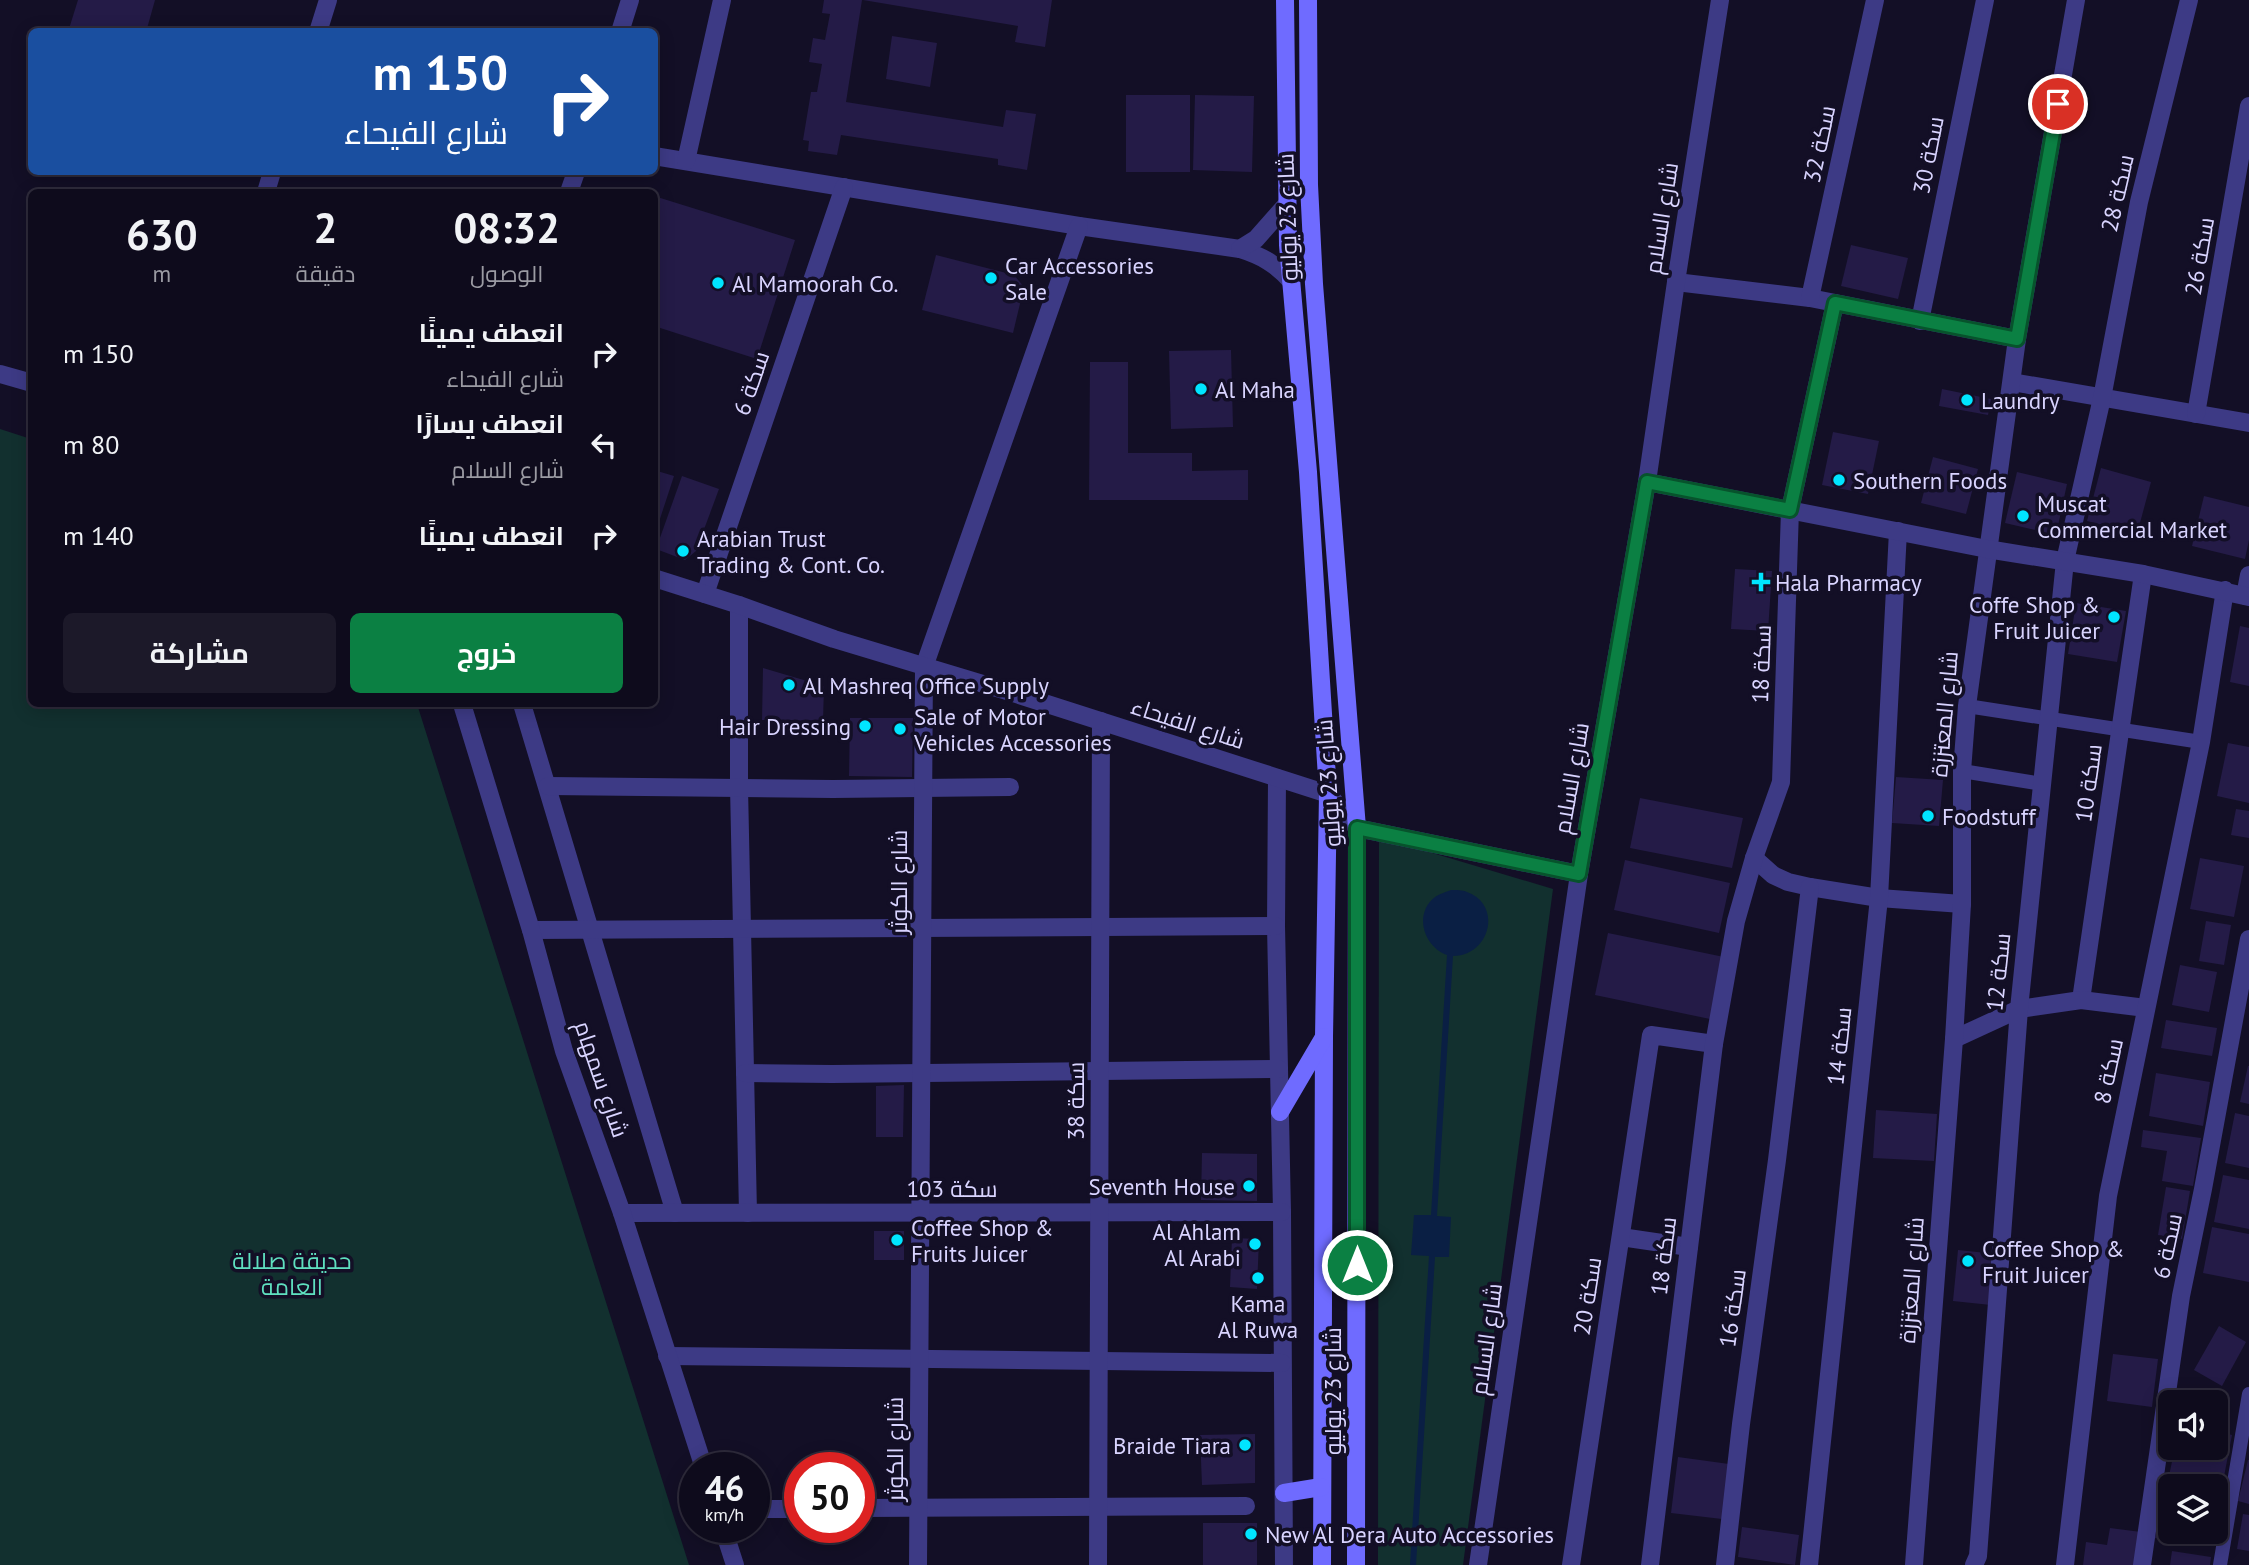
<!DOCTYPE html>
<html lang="ar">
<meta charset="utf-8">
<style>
:root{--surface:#0e0b1c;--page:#1c1929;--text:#f1f3f6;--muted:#9b9ba3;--line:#2e2b3b;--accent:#0b8043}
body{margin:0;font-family:"PT Sans",Cairo,sans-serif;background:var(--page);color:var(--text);direction:rtl;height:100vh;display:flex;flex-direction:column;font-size:26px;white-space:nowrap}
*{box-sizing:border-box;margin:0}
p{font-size:23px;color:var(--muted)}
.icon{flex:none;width:38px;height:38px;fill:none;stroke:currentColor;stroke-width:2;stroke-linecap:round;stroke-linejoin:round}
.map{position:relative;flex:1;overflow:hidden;direction:ltr}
.drawer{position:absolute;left:28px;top:189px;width:630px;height:518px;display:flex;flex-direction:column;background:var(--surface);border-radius:10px;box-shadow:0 4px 18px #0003,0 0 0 2px var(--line);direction:rtl}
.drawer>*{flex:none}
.top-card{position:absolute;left:28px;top:28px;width:630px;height:147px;border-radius:10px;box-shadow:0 4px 18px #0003,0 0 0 2px var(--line);direction:rtl;background:#1a4fa0;color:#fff;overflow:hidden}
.fabs{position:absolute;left:2158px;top:1390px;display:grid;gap:14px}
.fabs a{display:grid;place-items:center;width:70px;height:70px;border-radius:10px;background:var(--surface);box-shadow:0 4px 18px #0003,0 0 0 2px var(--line);font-size:35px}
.speed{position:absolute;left:679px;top:1452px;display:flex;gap:14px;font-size:35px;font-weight:700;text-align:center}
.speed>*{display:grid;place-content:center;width:91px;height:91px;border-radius:50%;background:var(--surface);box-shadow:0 4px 18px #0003,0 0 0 2px var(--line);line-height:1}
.speed small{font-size:18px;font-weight:400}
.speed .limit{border:10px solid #d22;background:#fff;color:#111}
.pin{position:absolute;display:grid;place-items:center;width:60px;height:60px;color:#fff;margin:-30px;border:4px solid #fff;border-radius:50%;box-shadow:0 2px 7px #0007}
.me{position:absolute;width:77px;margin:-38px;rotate:0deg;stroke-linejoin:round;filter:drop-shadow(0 0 5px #0008)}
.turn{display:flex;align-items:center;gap:24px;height:147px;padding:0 35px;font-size:32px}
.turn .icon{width:91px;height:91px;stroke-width:2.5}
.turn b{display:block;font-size:49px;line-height:60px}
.eta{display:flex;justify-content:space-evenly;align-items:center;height:119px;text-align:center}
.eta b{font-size:42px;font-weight:700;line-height:49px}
.cta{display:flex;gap:14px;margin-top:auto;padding:14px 35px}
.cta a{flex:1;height:80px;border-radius:10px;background:var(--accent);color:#fff;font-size:28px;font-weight:700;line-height:80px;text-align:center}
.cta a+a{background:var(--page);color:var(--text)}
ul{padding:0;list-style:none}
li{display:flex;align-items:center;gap:21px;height:91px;padding:0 35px}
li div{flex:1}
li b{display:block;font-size:26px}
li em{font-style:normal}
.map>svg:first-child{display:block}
.green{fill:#12302f}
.water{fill:#0a1f44}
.building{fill:#241b47}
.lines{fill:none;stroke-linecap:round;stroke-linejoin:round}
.pedestrian{stroke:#3d3a85;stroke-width:14}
.minor{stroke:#3d3a85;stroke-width:18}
.tertiary{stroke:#3d3a85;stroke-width:18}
.secondary{stroke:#6f6bff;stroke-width:18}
.route-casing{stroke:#07532c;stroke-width:18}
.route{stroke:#0b8043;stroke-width:12}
.poi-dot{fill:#00e5ff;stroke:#130f26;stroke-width:2.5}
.labels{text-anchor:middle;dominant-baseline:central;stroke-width:7;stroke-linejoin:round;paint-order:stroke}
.street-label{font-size:23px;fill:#d9d4ff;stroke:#130f26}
.poi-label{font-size:23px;fill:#d9d4ff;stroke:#130f26;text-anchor:start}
.park-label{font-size:23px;fill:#5fe0c0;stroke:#130f26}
</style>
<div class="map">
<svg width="2249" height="1565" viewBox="0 0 2249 1565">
<rect width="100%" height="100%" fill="#130f26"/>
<g class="green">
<polygon points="0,429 31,439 32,704 417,704 689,1565 0,1565"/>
<polygon points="1379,837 1553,889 1463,1565 1378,1565"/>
</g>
<path class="water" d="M1451,890C1456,890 1463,890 1467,892C1503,905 1490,956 1453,956L1437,1216L1451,1217L1449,1257H1435L1416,1565H1410L1429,1256L1411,1255L1414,1215H1431L1447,955C1424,947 1413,914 1435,897C1439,894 1446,892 1451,890Z"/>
<g class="building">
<polygon points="78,0 155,0 146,32 68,32"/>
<polygon points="824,0 862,0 846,102 1003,127 1006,110 1036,114 1027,170 998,165 998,159 841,135 837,155 808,151 809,141 803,140 811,92 817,92 822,64 809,62 813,38 825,40 830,14 822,13"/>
<polygon points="863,0 1052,0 1045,47 1015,42 1018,26"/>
<polygon points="892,36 937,43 930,87 886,79"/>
<rect x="1126" y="95" width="64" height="77"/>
<polygon points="1195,95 1254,96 1252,172 1193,170"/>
<polygon points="654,196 795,240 757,359 654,326"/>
<polygon points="1851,245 1908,258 1898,299 1841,286"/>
<polygon points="936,255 1014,275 1024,287 1013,333 922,310"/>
<polygon points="1231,350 1233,427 1171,429 1169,351"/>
<polygon points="1090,362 1128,362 1128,453 1192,453 1192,471 1248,470 1248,500 1089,500"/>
<polygon points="1942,389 1991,399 1988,415 1939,406"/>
<polygon points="1833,432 1879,441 1868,494 1822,485"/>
<polygon points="1933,457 1978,469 1966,514 1921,503"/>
<polygon points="2101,468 2151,482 2137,534 2087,521"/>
<polygon points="654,470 674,476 655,534 654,534"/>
<polygon points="2017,472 2067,484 2056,535 2005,523"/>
<polygon points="682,476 719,489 696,551 685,560 656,549"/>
<polygon points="2204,496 2249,507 2249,540 2245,559 2192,546"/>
<polygon points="1735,569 1772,571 1768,631 1731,629"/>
<polygon points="2076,603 2126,611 2117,662 2068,654"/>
<polygon points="2240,626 2249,628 2249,686 2230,682"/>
<polygon points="763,668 824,686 823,721 762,720"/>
<polygon points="850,718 913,718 912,777 849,776"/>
<polygon points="2228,743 2249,747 2249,803 2217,796"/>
<polygon points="1896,777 1943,780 1939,826 1892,823"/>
<polygon points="1640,798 1743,818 1732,868 1630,848"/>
<polygon points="2236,809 2249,811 2249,838 2231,835"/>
<polygon points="2200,858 2244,866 2234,917 2190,909"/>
<polygon points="1625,860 1730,883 1719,933 1614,910"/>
<polygon points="2206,921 2231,925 2224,965 2199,961"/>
<polygon points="1608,933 1724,957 1710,1019 1595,995"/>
<polygon points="2180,965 2217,972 2209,1012 2172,1005"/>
<polygon points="2166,1020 2217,1028 2212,1056 2161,1048"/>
<polygon points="2248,1066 2249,1066 2249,1104 2240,1102"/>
<polygon points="2156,1073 2210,1082 2203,1126 2149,1116"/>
<polygon points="904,1085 903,1137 876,1137 876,1086"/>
<polygon points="1876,1110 1937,1114 1934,1161 1873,1158"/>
<polygon points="2235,1113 2249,1116 2249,1168 2225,1163"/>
<polygon points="2143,1130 2201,1138 2193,1186 2162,1181 2167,1151 2141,1147"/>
<polygon points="1202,1153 1257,1154 1257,1201 1201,1200"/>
<polygon points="2223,1175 2249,1180 2249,1229 2214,1222"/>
<polygon points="2166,1187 2190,1191 2182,1239 2158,1235"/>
<polygon points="2212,1227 2249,1234 2249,1282 2203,1273"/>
<rect x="874" y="1231" width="30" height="29"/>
<polygon points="1232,1238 1259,1239 1257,1289 1230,1287"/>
<polygon points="1958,1250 1996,1254 1991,1305 1953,1301"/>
<polygon points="2219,1326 2246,1342 2222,1386 2194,1370"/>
<polygon points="2113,1354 2158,1359 2152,1407 2107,1401"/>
<polygon points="2216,1431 2232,1435 2221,1492 2216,1491 2216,1486 2191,1486 2168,1481 2175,1447 2216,1447"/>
<polygon points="1255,1434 1255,1483 1202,1485 1200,1435"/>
<polygon points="1678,1457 1729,1464 1722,1519 1671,1513"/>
<polygon points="2248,1460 2249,1460 2249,1504 2238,1501"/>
<polygon points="2216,1498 2223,1499 2216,1543 2186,1538 2187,1531 2216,1531"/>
<polygon points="2243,1514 2249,1515 2249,1551 2237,1549"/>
<polygon points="2160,1516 2170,1518 2170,1531 2183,1531 2181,1543 2155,1538"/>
<rect x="1203" y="1523" width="54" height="42"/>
<polygon points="1742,1527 1799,1535 1795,1565 1738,1557"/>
<polygon points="2110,1528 2141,1532 2136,1565 2083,1565 2086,1542 2107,1545"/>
<polygon points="2172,1551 2211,1557 2210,1565 2170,1565"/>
</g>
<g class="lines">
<g class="pedestrian">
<polyline points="1967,706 2201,742"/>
<polyline points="1962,771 2042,784"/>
<polyline points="2220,1565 2249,1394"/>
</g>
<g class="minor">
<polyline points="318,32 328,0"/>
<path d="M654,156L1079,226L1240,249C1262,256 1276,264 1291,281"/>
<polyline points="686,161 722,0"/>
<polyline points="266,192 272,172"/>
<polyline points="1240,249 1256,239 1287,204"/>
<polyline points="1676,282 1810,298 2017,339"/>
<polyline points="1810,298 1875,0"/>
<polyline points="1920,321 1985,0"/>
<polyline points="2012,382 2249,423"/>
<polyline points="2196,414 2249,106"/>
<polyline points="705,594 844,187"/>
<polyline points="2245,596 2249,575"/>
<polyline points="739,605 739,787 748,1213"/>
<polyline points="522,704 675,1213"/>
<polyline points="1277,778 1276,926 1282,1212 1284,1565"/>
<polyline points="548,786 833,789 1010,787"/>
<polyline points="1754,858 1773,875 1788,882 1810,887 1879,898 1962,904"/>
<polyline points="531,930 1276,926"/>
<polyline points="2081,1000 2143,574"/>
<polyline points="1954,1039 2019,1009 2081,1000 2146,1008"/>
<polyline points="745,1073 832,1074 1279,1069"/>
<polyline points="622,1213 1282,1212"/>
<polyline points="1621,1237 1689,1247"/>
<polyline points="667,1356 1282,1363"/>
<polyline points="859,1508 1246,1506"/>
<polyline points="754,1509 800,1509"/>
<polyline points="918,1565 924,667 1079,226"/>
<polyline points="1098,1565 1101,721"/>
<polyline points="1571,1565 1651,1035 1714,1044"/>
<polyline points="1650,1565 1714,1044 1736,921 1754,858 1781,782 1790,510 1835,303"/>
<polyline points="1725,1565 1741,1424 1777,1160 1810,887"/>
<polyline points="1809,1565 1879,898 1898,531"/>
<polyline points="1914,1565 1954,1039 1962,904 1962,771 1967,706 2017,339 2076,0"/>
<polyline points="1974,1565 1978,1556 2019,1009 2065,561 2102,398 2139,202 2189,0"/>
<polyline points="2065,1565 2108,1196 2201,742 2225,590"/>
<polyline points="2142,1565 2181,1296 2203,1189 2249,939"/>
</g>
<g class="tertiary">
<polyline points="620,32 630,0"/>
<polyline points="569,192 576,172"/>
<polyline points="0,374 32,383"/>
<polyline points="1647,482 1987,549 2143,574 2249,597"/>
<polyline points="654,578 739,605 834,639 1013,693 1328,794 1357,828 1579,874"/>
<polyline points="462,704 531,930 564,1051 622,1213 704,1468"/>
<polyline points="723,1528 735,1565"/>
<polyline points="1478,1565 1579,874 1647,482 1676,282 1720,0"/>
</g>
<g class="secondary">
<polyline points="1285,0 1288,245 1308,472 1328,794 1324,1037 1322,1565"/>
<polyline points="1308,0 1309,185 1314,284 1357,828 1356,1565"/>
<polyline points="1280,1112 1324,1037"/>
<polyline points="1284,1493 1321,1487"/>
</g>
</g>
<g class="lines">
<defs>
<polyline id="route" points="1357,1265 1357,828 1579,874 1647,482 1790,510 1835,303 2017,339 2058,104"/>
</defs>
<use href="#route" class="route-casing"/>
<use href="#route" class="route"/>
</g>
<g class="poi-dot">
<circle cx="991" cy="278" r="7"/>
<circle cx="718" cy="283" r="7"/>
<circle cx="1201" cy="389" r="7"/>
<circle cx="1967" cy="400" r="7"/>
<circle cx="1839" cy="480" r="7"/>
<circle cx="2023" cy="516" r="7"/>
<circle cx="683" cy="551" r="7"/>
<path d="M1757.5 571.5h7v7h7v7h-7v7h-7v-7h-7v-7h7z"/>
<circle cx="2114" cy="617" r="7"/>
<circle cx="789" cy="685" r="7"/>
<circle cx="865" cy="726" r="7"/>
<circle cx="900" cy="729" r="7"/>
<circle cx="1928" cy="816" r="7"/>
<circle cx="1249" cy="1186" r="7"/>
<circle cx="897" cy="1240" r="7"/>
<circle cx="1255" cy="1244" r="7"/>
<circle cx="1968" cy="1261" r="7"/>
<circle cx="1258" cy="1278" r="7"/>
<circle cx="1245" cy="1445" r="7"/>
<circle cx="1251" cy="1534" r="7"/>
</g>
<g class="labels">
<g class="street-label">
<text transform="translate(1819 144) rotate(-78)">سكة 32</text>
<text transform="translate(1928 155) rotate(-79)">سكة 30</text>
<text transform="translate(2117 193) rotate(-77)">سكة 28</text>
<text transform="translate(1287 217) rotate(-92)">شارع 23 يوليو</text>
<text transform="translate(1661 218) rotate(-81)">شارع السلام</text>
<text transform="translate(2199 256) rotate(-80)">سكة 26</text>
<text transform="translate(751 383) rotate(-71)">سكة 6</text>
<text transform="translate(1761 664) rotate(-88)">سكة 18</text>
<text transform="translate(1944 714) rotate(-85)">شارع المعتززة</text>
<text transform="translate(1188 723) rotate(18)">شارع الفيحاء</text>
<text transform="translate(1571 778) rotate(-80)">شارع السلام</text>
<text transform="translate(1328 783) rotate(-94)">شارع 23 يوليو</text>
<text transform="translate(2088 783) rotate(-82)">سكة 10</text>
<text transform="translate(898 882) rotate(-90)">شارع الكوثر</text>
<text transform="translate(1998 972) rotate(-84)">سكة 12</text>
<text transform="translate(1839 1046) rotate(-84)">سكة 14</text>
<text transform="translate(2108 1071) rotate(-78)">سكة 8</text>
<text transform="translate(602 1079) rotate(71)">شارع سمهام</text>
<text transform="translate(1075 1101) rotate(-90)">سكة 38</text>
<text x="952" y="1188">سكة 103</text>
<text transform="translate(2167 1246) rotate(-78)">سكة 6</text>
<text transform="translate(1663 1256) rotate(-83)">سكة 18</text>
<text transform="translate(1911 1280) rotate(-86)">شارع المعتززة</text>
<text transform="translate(1587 1296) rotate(-81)">سكة 20</text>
<text transform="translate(1732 1308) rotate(-82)">سكة 16</text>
<text transform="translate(1486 1339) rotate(-82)">شارع السلام</text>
<text transform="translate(1332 1391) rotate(-90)">شارع 23 يوليو</text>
<text transform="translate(894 1449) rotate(-90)">شارع الكوثر</text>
</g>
<g class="poi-label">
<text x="1005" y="265">Car Accessories<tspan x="1005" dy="26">Sale</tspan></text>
<text x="732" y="283">Al Mamoorah Co.</text>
<text x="1215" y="389">Al Maha</text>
<text x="1981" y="400">Laundry</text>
<text x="1853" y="480">Southern Foods</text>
<text x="2037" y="503">Muscat<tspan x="2037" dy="26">Commercial Market</tspan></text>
<text x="697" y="538">Arabian Trust<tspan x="697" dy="26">Trading &amp; Cont. Co.</tspan></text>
<text x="1775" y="582">Hala Pharmacy</text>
<text x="2100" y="604" text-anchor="end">Coffe Shop &amp;<tspan x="2100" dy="26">Fruit Juicer</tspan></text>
<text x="803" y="685">Al Mashreq Office Supply</text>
<text x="914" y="716">Sale of Motor<tspan x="914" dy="26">Vehicles Accessories</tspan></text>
<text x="851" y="726" text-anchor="end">Hair Dressing</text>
<text x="1942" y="816">Foodstuff</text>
<text x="1235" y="1186" text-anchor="end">Seventh House</text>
<text x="911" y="1227">Coffee Shop &amp;<tspan x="911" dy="26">Fruits Juicer</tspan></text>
<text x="1241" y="1231" text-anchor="end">Al Ahlam<tspan x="1241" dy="26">Al Arabi</tspan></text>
<text x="1982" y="1248">Coffee Shop &amp;<tspan x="1982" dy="26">Fruit Juicer</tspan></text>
<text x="1258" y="1303" text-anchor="middle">Kama<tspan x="1258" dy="26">Al Ruwa</tspan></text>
<text x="1231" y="1445" text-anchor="end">Braide Tiara</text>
<text x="1265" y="1534">New Al Dera Auto Accessories</text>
</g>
<g class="park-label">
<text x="292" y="1260">حديقة صلالة<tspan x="292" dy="26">العامة</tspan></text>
</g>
</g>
</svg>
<div class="fabs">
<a><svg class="icon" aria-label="sound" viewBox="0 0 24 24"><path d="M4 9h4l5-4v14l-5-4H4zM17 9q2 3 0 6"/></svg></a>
<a><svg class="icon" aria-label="layers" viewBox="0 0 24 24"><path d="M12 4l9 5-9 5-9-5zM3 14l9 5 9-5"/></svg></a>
</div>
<div class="speed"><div>46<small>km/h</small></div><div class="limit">50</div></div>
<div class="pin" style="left:2058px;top:104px;background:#d93025"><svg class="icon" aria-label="arrive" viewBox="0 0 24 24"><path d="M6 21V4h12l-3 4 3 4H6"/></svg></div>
<svg class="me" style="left:1357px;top:1265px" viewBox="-20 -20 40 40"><circle r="17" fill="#0b8043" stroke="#fff" stroke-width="3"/><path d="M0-11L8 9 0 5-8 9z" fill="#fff"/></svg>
<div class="top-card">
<div class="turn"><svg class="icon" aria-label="right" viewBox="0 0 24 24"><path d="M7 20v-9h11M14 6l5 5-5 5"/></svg><div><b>150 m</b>شارع الفيحاء</div></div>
</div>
<section class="drawer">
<div class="eta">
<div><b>08:32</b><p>الوصول</p></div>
<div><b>2</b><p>دقيقة</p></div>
<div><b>630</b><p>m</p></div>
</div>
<ul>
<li><svg class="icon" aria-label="right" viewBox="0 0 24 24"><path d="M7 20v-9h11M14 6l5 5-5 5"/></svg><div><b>انعطف يمينًا</b><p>شارع الفيحاء</p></div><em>150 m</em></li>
<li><svg class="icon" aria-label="left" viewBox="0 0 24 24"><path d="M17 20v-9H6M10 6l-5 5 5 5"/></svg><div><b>انعطف يسارًا</b><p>شارع السلام</p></div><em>80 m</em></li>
<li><svg class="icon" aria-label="right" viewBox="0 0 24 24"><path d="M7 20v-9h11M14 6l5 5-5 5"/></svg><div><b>انعطف يمينًا</b></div><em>140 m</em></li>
</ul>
<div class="cta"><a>خروج</a><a>مشاركة</a></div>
</section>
</div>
